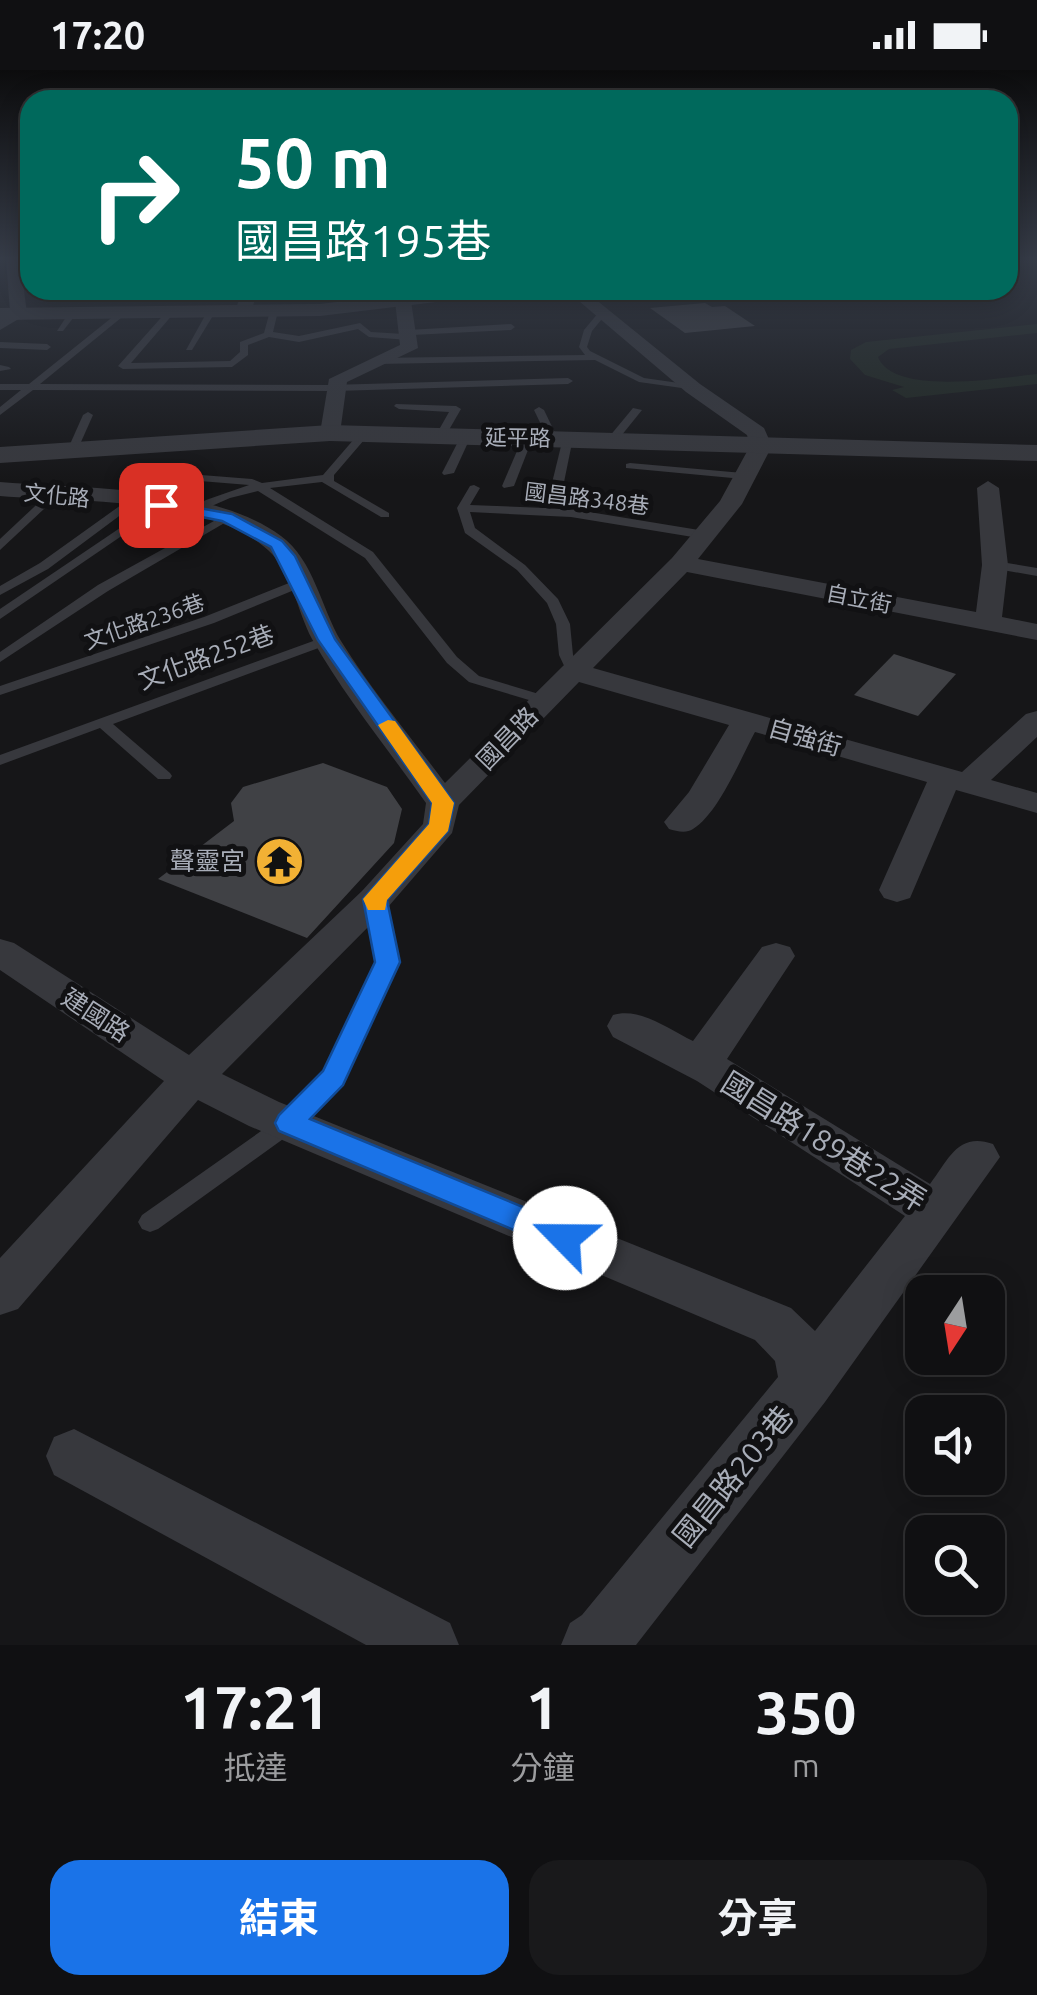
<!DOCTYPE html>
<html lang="zh-TW">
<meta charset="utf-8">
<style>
:root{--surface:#101012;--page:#19191b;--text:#f1f3f6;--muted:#9c9d9f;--line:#303032;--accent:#1a73e8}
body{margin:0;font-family:Ubuntu,"Noto Sans TC",sans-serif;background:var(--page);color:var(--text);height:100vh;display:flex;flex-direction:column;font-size:38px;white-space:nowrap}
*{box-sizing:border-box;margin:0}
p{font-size:32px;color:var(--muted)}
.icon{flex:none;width:55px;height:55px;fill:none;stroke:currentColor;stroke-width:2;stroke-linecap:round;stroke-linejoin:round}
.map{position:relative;height:1575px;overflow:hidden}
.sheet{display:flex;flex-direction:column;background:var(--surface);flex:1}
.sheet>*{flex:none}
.guide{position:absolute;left:20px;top:20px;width:998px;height:210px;border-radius:30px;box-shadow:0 5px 25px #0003,0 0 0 2px var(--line);background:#00695c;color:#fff;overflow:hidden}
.needle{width:65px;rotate:192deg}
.controls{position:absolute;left:905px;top:1205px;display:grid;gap:20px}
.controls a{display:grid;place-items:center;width:100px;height:100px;border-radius:20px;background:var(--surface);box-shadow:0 5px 25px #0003,0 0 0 2px var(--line);font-size:50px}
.pin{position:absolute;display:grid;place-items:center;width:85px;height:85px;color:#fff;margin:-42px;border-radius:20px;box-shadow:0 5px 15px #0006}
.me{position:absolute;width:110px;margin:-55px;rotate:293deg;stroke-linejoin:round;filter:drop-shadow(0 0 8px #0008)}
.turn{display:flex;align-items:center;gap:35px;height:210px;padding:0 50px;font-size:45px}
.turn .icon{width:130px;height:130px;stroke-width:2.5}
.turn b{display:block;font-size:70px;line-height:85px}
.eta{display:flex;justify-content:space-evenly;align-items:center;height:170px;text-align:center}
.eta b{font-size:60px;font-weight:700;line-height:70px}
.action{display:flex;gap:20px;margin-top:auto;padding:20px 50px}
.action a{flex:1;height:115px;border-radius:30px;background:var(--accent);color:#fff;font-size:40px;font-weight:700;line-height:115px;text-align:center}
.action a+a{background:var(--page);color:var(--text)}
.status{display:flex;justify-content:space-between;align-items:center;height:70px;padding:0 50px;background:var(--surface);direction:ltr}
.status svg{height:28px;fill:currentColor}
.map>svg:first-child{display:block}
.green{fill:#1e261f}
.building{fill:#404145}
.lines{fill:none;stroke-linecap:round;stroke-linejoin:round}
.service{fill:#37383d;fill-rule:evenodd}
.minor{fill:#37383d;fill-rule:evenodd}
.tertiary{fill:#37383d;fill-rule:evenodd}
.route{fill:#1a73e8;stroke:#114b97;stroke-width:2.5}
.slow{fill:#f59e0b}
.labels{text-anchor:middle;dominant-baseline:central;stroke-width:10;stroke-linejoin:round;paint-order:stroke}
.far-street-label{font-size:22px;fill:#a8adb8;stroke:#111113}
.street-label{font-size:25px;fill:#a8adb8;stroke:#111113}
.poi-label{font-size:25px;fill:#a8adb8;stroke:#111113;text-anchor:end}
.near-street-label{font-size:30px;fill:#a8adb8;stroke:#111113}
</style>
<div class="status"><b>17:20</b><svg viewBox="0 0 49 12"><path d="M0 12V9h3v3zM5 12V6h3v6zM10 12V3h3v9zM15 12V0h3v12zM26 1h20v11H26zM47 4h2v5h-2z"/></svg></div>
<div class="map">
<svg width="1037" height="1575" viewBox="0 0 1037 1575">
<rect width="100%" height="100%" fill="#161618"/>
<path class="green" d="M1037,254V263L889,279L878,287C894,327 1003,307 1037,304V314L906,328L892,320L904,317L865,305L850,289L851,280L866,272Z"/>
<g class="building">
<polygon points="705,233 712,237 725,236 755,256 685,263 650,238"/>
<polygon points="894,584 956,604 918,646 854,625"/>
<polygon points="323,693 387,717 402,739 394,773 307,868 158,809 234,751 231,733 243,717"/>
</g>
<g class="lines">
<g class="service">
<polygon points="170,222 167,226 91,227 87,225 91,223"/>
<polygon points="274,239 278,241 273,262 299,266 360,253 371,262 404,264 408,260 511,254 515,257 511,260 412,265 409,270 369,267 358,259 299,272 269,267 248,275 248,285 232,297 123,299 118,296 167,241 174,243 131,293 230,291 240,282 240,272 264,263 270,241"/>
<polygon points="70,241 77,243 63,261 57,261"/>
<polygon points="120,241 127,243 40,314 331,315 568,308 573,311 568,314 335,321 33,320 0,345 0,337 21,320 0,320 0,314 29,314"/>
<polygon points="207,242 214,244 192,280 186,280"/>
<polygon points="599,242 606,244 592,261 587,277 590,281 644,308 693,315 696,316 696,320 639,312 595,290 377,294 372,291 377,288 585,285 579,277 584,260"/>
<polygon points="0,272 47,274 51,277 47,280 0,278"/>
<polygon points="0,295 9,297 11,299 0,301"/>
<polygon points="396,334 456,336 461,339 446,365 441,368 436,365 449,342 399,339 394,336"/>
<polygon points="539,337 544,340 557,367 556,369 547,367 534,340"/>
<polygon points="633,338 642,340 617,371 609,371 609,367"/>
<polygon points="88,342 93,345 77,381 68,383 67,381 83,345"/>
<polygon points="361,361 370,363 334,405 334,411 389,443 389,447 381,447 322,412 270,418 373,482 457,587 479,606 549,627 549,633 539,633 469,612 447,593 365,488 258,421 230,428 198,442 188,440 206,430 249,415 163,408 157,405 163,402 252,409 262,413 323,405"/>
<polygon points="462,364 471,366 454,403 444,405 442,403"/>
<polygon points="528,364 533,367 514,416 504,418 502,416 523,367"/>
<polygon points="568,365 573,368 563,417 557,420 551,417 563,368"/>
<polygon points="630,393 743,403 749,406 743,409 626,398 626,394"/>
<polygon points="474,415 480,418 470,435 571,439 705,461 711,465 705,469 571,447 470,442 475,458 525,495 558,529 570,554 573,585 580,601 573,605 568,604 559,585 556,554 547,533 517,500 465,463 457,438 470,416"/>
<polygon points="50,422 60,424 0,480 0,469"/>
<polygon points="128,430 138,432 48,499 0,525 0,516 40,493"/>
<polygon points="157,433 167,435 0,549 0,539"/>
<polygon points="223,446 233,448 108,521 0,592 0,582 98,515"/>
<polygon points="995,491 1037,498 1037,506 991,498 991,492"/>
<polygon points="299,509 305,513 304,516 214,553 0,625 0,616 204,547"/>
<polygon points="327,566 332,567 332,573 113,654 170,703 172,706 170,709 158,709 100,658 0,695 0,685"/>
<polygon points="375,823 384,829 398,892 341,1013 297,1059 158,1159 150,1162 142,1159 138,1152 142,1145 281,1047 326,1002 378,892 366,829"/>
</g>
<g class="minor">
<polygon points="6,189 20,189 27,244 0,260 0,248 10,242"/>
<polygon points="242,220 258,220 251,242 243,247 235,242"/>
<path d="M566,220H584L700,314L764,358L772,376L742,434L698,489L976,542L982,495L977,418L988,411L999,418L1008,495L1002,547L1037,554V570L687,502L593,598L962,702L1026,644L1037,641V667L991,710L1037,723V743L956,720L910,828L897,832L884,828L879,820L927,712L755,662C741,688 718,744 693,759C686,764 676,761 669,759L664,752L689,722L729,655L579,612L459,735L452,763L388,837L222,1004L279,1032L791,1238L815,1261L905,1146L697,1011L613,967L607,956L613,945C640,937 668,959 693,971L762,877L776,873L790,877L795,886L727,989L930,1114C949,1089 958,1062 993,1074L1000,1087L825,1332L636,1575H561L570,1553L582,1545L778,1307L775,1291L755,1270L249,1056L198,1030L18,1239L0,1245V1188L164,1011L0,900V869L14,873L189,985L362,821L423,754L426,733C388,679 345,627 312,569C297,541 292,502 268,480C210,427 75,432 0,426V412C83,419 212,415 281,466C314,490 321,538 341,571C372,621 410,666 445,713L672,488L720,431L750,376L747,365L686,322Z"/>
<polygon points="403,226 411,231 418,278 347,312 340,363 337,367 323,367 320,363 329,309 400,275 395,231"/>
<polygon points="74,1359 450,1553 459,1575 366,1575 54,1405 46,1386 54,1367"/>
</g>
<g class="tertiary">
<polygon points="438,220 496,220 486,226 320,246 0,250 0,238 320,234"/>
<polygon points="330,355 1037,375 1037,391 330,371 0,393 0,377"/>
</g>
</g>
<linearGradient id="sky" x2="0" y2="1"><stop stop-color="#0c0c0d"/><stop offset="0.46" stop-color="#363c48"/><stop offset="1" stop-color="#363c48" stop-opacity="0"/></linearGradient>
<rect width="1037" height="410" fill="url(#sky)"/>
<polygon class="route" points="161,431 232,444 282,471 295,486 335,569 454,733 448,761 387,830 400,892 343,1015 310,1049 576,1159 581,1168 576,1177 565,1181 554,1177 279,1061 275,1053 279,1045 323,1001 375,892 363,829 429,754 432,733 318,570 271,477 222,451 156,438 154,435"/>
<polygon class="slow" points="388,650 395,651 454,733 448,761 387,830 385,840 368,840 363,829 429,754 432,733 378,655"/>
<defs>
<symbol id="temple-disc" viewBox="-11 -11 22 22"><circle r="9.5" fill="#f2b134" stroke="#111113"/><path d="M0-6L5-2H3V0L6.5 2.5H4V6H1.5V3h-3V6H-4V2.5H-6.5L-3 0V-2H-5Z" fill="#111"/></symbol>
</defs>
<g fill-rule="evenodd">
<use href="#temple-disc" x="252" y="764" width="55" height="55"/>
</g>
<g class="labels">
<g class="far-street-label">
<text transform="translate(518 367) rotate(1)">延平路</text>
<text transform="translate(57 425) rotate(6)">文化路</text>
<text transform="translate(587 428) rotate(7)">國昌路348巷</text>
<text transform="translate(859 528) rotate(11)">自立街</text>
<text transform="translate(144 551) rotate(-19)">文化路236巷</text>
</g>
<g class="street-label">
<text transform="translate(206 587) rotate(-20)">文化路252巷</text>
<text transform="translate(805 667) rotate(16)">自強街</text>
<text transform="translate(507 668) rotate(-46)">國昌路</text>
<text transform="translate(96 945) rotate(33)">建國路</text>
</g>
<g class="poi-label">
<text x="245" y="791">聲靈宮</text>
</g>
<g class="near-street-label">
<text transform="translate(824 1071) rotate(32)">國昌路189巷22弄</text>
<text transform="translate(733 1406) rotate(-51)">國昌路203巷</text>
</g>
</g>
</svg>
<div class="controls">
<a><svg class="needle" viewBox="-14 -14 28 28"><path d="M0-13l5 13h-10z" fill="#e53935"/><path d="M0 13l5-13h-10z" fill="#9c9d9f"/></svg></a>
<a><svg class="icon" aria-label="sound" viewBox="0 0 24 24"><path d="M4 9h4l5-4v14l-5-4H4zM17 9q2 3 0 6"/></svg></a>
<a><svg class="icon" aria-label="search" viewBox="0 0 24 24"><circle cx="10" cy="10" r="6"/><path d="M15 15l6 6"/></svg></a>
</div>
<div class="pin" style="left:161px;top:435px;background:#d93025"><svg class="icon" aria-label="arrive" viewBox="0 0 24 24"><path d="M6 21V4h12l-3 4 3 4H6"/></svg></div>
<svg class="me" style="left:565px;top:1168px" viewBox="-20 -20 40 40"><circle r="19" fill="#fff"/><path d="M0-13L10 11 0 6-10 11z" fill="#1a73e8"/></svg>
<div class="guide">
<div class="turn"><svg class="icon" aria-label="right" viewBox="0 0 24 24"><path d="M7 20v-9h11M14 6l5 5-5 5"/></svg><div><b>50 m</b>國昌路195巷</div></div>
</div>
</div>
<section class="sheet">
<div class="eta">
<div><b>17:21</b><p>抵達</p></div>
<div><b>1</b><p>分鐘</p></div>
<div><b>350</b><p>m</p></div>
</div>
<div class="action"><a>結束</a><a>分享</a></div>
</section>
